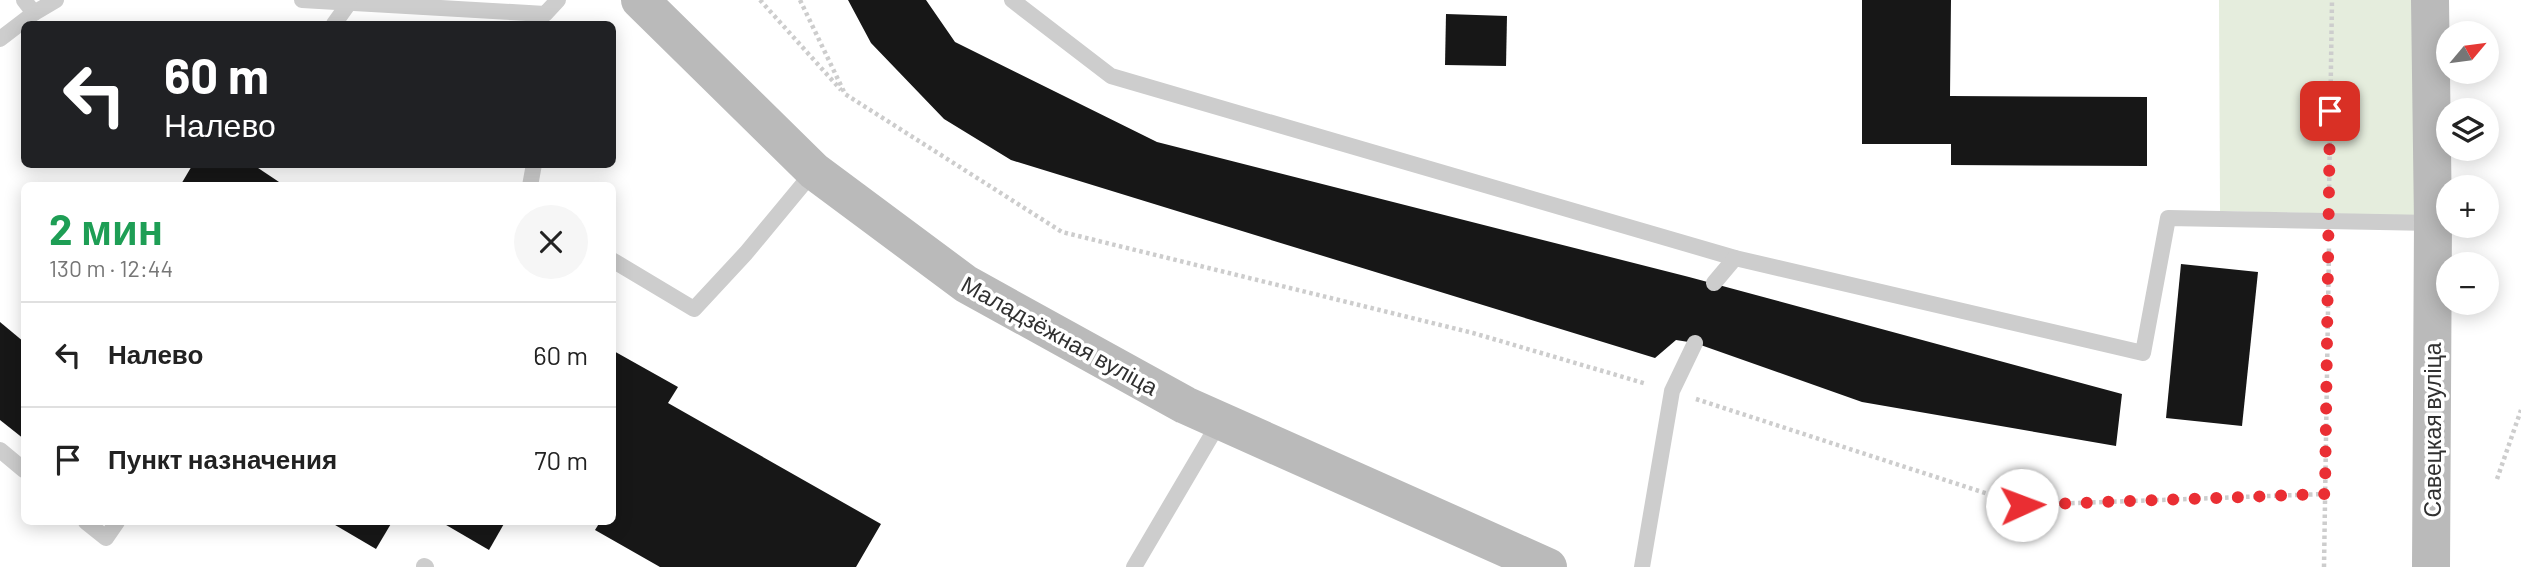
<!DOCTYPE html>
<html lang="ru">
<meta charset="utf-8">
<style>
:root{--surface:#fff;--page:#f6f6f6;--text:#222;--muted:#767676;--line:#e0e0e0}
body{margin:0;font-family:Barlow,sans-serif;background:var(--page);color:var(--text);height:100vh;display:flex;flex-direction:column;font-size:26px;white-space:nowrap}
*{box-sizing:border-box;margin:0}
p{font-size:23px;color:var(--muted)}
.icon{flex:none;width:38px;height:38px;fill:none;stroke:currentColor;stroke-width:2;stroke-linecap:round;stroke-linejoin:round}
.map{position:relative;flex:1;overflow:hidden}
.drawer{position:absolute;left:21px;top:182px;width:595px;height:343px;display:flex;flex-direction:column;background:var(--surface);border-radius:10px;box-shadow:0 4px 18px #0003}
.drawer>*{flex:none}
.banner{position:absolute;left:21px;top:21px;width:595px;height:147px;border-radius:10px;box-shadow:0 4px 18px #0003;background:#202124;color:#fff;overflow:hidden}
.needle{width:46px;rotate:61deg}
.controls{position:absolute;left:2436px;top:21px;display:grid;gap:14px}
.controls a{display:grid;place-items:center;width:63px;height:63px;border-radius:50%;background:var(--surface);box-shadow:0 4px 18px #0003;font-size:35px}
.pin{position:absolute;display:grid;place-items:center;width:60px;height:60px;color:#fff;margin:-30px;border-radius:14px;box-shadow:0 4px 10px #0006}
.me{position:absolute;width:77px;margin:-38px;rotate:88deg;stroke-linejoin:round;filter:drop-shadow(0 0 5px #0008)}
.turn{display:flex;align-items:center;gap:24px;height:147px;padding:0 28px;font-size:32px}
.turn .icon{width:91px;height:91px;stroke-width:2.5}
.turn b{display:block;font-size:49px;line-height:60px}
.round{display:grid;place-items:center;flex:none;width:74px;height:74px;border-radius:37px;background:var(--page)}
.summary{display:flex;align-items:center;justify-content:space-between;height:119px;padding:0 28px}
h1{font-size:42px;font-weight:700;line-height:52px;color:#1e9e55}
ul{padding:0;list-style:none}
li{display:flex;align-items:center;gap:21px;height:105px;padding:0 28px;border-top:2px solid var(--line)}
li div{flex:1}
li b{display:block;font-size:26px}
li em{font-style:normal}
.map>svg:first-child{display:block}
.green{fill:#e5eddd}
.building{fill:#171717}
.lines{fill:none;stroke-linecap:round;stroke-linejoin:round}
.path{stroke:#cdcdcd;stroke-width:4.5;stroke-dasharray:3.5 3.5;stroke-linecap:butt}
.lane{stroke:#cdcdcd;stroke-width:16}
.secondary{stroke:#bababa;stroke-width:38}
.route{stroke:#ea2e33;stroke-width:12;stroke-dasharray:0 21.6}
.labels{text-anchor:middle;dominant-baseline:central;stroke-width:7;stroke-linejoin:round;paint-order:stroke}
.street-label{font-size:23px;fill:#303030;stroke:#fff}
</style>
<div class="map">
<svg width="2521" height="567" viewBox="0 0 2521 567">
<rect width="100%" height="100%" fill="#fff"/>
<polygon class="green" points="2219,0 2424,0 2427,216 2220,211"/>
<g class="building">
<polygon points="848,0 926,0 955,42 1157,142 1689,277 2122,394 2116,446 1862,402 1695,343 1676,340 1655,358 1011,160 944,119 871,43"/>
<polygon points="1862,0 1951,0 1950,96 2147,97 2147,166 1951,165 1951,144 1862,144"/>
<polygon points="1446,14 1507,16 1506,66 1445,65"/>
<polygon points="193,164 252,164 285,186 180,186"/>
<polygon points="2181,264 2258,272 2242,426 2166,418"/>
<polygon points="0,322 24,342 24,439 0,420"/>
<polygon points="612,350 678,387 668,403 881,524 856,567 660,567 595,530 600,522 612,522"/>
<polygon points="330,522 392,522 376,549"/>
<polygon points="441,522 505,522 489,550"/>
</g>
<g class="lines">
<g class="path">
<polyline points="760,0 841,90"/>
<polyline points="800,0 845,94 1062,232 1473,333 1647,384"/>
<polyline points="2329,195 2332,0"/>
<polyline points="1696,399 2022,505 2325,494"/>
<polyline points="2497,479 2521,410"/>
<polyline points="2324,567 2329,246"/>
</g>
<g class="lane">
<polyline points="24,0 34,13 56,0"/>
<polyline points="302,0 545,14 558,0"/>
<polyline points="1012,0 1111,76 1735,258 2143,353 2168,218 2433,223"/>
<polyline points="334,24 349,3"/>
<polyline points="0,39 34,13"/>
<polyline points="530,186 534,164"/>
<polyline points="612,260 694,309 746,253 814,171"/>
<polyline points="1714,283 1735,258"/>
<polyline points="0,450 24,470"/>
<polyline points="86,522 106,538 117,522"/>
<polyline points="424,566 426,567"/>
<polyline points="1134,567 1220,421"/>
<polyline points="1642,567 1672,391 1695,343"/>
</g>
<g class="secondary">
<polyline points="640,0 814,171 966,284 1185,405 1548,567"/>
<polyline points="2430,0 2433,223 2431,567"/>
</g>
</g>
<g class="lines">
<polyline class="route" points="2022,505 2325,494 2330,111"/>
</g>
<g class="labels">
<g class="street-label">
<text transform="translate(1060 335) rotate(29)">Маладзёжная вуліца</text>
<text transform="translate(2432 430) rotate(-90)">Савецкая вуліца</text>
</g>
</g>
</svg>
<div class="controls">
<a><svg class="needle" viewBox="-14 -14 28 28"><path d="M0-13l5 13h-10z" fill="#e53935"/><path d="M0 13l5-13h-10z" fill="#767676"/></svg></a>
<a><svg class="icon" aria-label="layers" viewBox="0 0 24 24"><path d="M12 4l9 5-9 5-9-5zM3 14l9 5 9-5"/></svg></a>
<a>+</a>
<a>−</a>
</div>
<div class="pin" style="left:2330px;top:111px;background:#d93025"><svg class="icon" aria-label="arrive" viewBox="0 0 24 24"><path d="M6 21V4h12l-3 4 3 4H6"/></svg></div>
<svg class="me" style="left:2022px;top:505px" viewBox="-20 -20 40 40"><circle r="19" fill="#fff"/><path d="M0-13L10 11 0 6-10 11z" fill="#ea2e33"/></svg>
<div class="banner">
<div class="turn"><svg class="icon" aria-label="left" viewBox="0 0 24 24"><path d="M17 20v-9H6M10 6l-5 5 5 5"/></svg><div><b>60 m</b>Налево</div></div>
</div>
<section class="drawer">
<div class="summary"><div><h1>2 мин</h1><p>130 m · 12:44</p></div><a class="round"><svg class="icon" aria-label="close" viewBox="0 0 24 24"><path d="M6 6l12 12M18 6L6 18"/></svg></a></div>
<ul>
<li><svg class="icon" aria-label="left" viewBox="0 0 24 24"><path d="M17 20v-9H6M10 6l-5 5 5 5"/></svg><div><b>Налево</b></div><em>60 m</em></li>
<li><svg class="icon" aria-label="arrive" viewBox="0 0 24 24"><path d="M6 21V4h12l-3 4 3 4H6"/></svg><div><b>Пункт назначения</b></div><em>70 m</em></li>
</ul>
</section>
</div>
